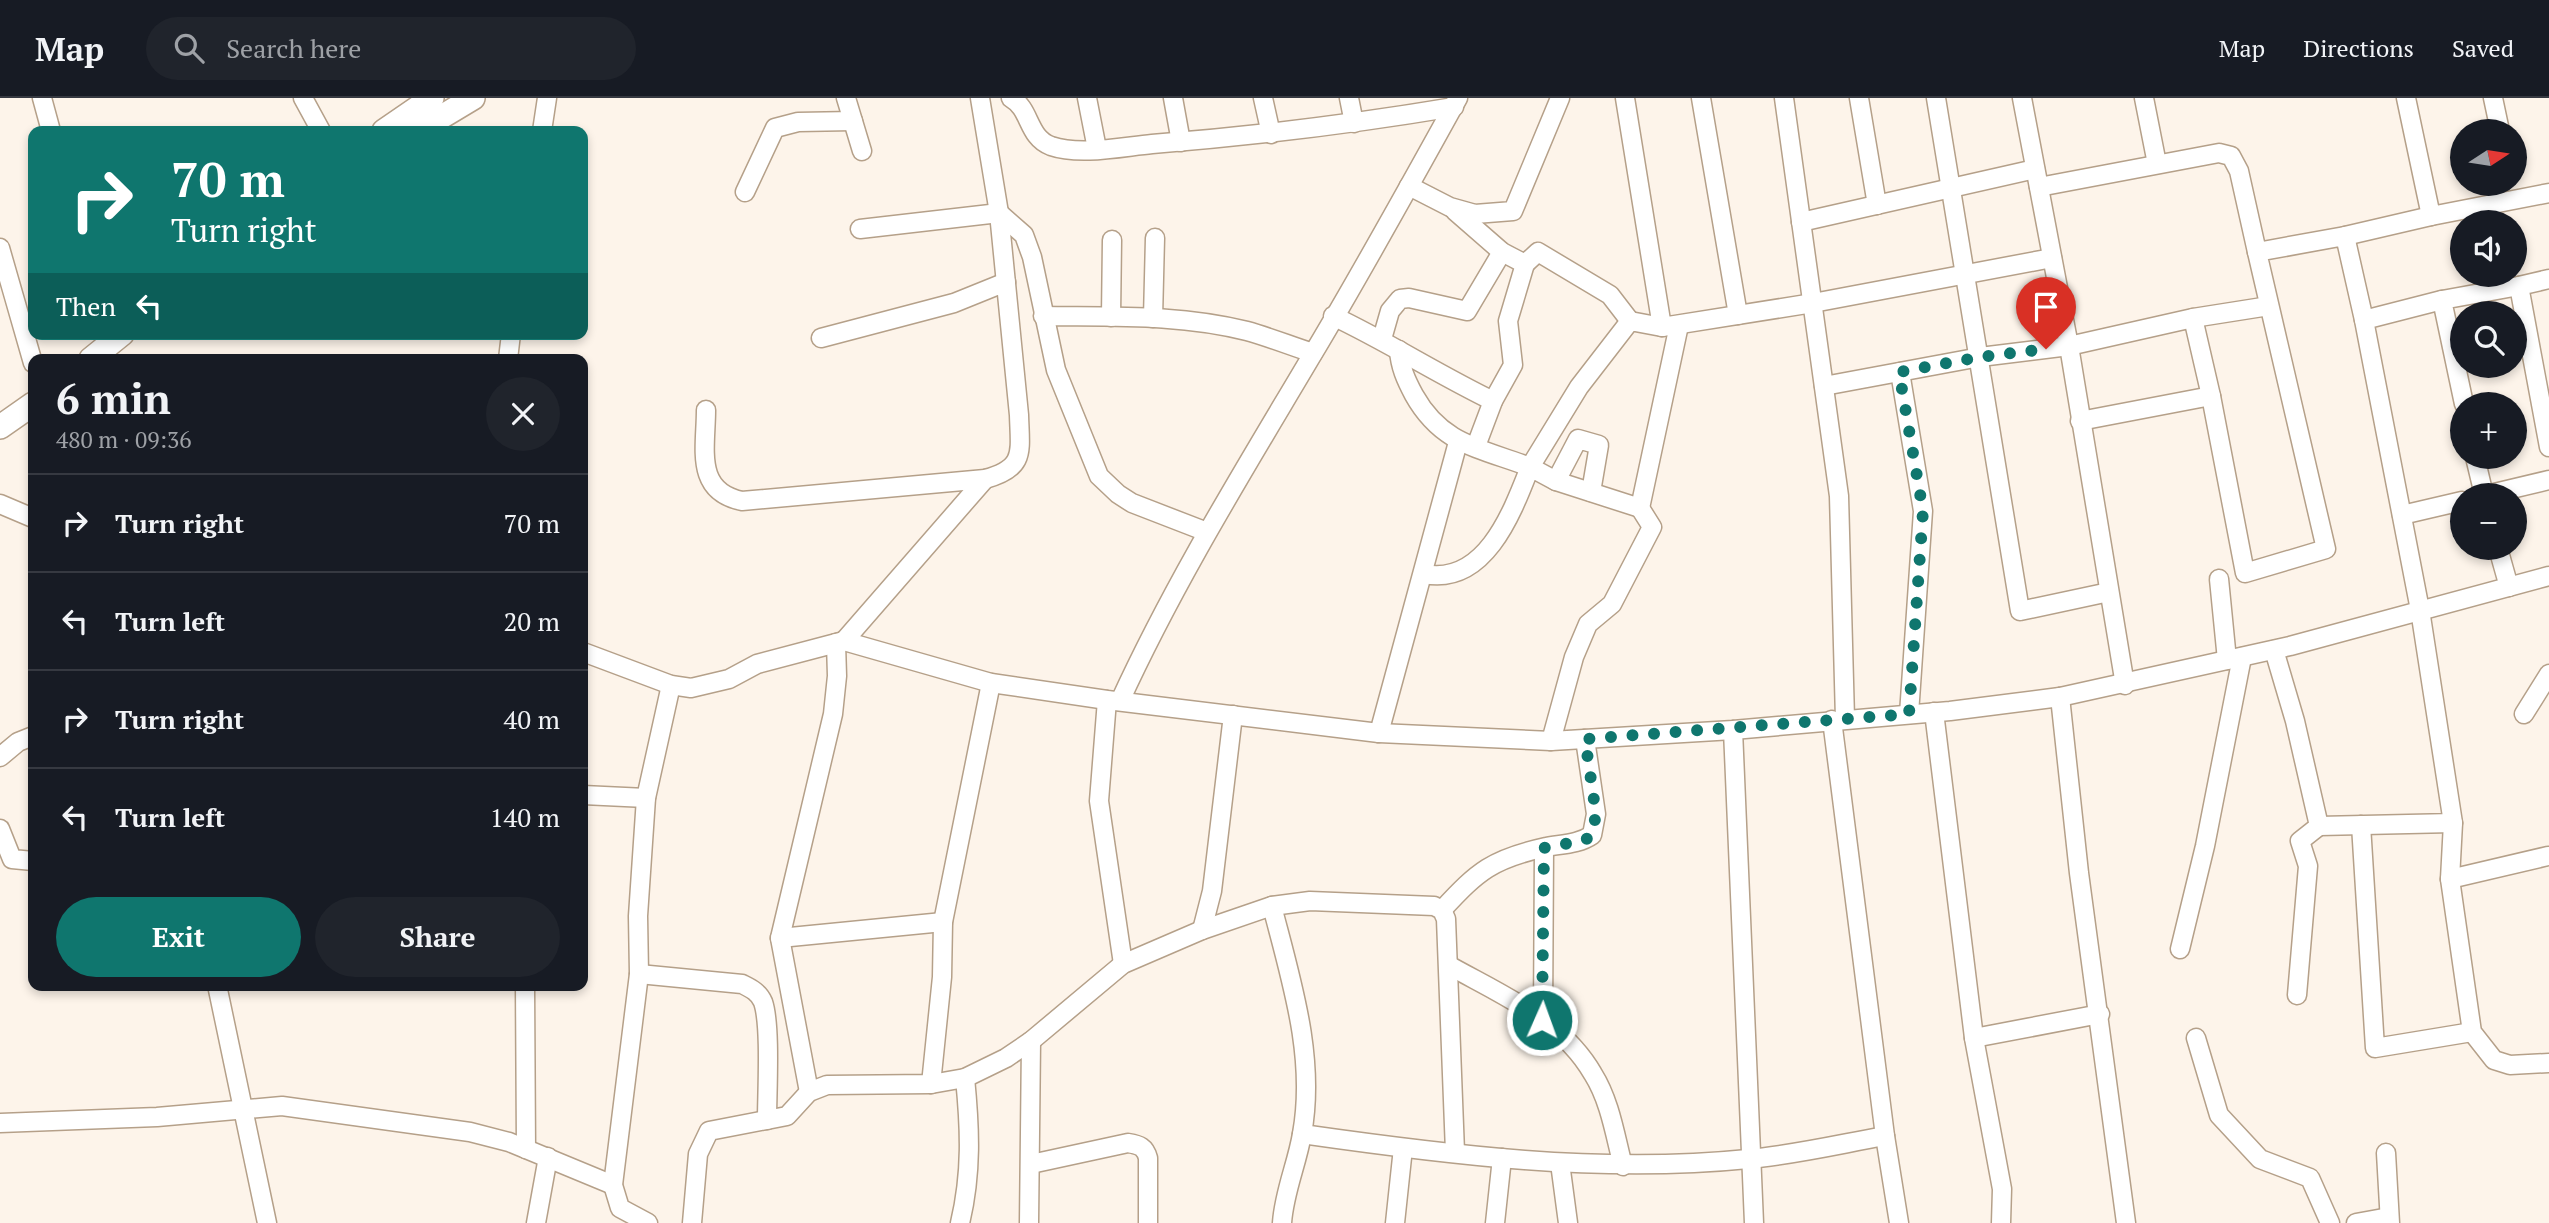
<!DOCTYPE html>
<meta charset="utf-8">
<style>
:root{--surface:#171b24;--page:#20242c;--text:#f1f3f6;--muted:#9ea1a6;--line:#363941;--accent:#0f766e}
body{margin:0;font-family:"PT Serif",serif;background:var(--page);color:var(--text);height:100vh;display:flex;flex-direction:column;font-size:26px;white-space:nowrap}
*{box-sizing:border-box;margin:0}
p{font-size:23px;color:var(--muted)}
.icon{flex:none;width:38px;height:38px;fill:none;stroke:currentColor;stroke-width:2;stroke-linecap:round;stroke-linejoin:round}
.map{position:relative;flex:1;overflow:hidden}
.sheet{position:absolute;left:28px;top:256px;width:560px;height:637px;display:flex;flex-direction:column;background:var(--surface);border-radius:14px;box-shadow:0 4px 10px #0003}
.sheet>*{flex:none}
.guide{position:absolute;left:28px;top:28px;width:560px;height:214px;border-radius:14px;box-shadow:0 4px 10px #0003;background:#0f766e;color:#fff;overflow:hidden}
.needle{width:46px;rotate:78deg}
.tools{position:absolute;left:2450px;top:21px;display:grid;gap:14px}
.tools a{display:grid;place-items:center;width:77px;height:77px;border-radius:50%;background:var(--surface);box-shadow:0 4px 10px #0003;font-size:35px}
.pin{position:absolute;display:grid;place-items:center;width:60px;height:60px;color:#fff;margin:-72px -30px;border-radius:50% 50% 50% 0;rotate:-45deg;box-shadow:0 0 7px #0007}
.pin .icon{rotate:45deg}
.me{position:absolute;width:77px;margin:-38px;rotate:2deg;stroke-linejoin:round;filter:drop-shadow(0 0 5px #0008)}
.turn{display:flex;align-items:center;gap:24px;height:147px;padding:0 28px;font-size:32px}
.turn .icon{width:91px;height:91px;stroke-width:2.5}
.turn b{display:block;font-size:49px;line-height:60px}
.then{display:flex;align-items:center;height:66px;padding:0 28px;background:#0003;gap:14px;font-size:26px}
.round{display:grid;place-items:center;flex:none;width:74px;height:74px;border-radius:37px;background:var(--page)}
.overview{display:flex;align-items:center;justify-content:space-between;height:119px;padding:0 28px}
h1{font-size:42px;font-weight:700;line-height:52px}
.cta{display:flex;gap:14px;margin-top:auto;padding:14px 28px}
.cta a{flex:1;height:80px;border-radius:42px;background:var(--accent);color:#fff;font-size:28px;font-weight:700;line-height:80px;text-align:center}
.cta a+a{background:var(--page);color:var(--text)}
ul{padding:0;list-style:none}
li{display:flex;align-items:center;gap:21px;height:98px;padding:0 28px;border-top:2px solid var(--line)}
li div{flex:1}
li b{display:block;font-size:26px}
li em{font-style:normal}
header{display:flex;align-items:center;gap:42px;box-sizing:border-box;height:98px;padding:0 35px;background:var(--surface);border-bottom:2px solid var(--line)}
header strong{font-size:33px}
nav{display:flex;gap:38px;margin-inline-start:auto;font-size:24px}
.search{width:490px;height:63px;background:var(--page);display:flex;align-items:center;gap:18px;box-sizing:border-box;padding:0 24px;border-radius:38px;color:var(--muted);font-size:26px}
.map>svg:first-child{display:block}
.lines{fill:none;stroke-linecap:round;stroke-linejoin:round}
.minor-casing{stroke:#b5a089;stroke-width:21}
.tertiary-casing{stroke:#b5a089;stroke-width:26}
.minor{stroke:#fff;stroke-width:18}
.tertiary{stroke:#fff;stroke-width:23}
.route{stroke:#0f766e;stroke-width:12;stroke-dasharray:0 21.6}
</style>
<header>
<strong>Map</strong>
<div class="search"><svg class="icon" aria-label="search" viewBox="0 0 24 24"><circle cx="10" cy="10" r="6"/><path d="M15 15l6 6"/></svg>Search here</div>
<nav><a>Map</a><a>Directions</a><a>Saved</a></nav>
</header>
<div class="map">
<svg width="2549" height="1125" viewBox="0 0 2549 1125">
<rect width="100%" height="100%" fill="#fdf4ea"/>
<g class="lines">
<defs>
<g id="minor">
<polyline points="42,0 51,33"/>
<polyline points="303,0 321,33"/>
<polyline points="846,0 862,53"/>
<path d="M1011,0C1031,11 1027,39 1051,48C1080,58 1121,49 1152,46C1253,38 1353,26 1454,9"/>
<polyline points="1087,0 1097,51"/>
<polyline points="1173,0 1181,44"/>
<polyline points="1263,0 1271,36"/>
<polyline points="1349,0 1354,25"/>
<polyline points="1625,0 1662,229 1813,205 2052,160"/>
<polyline points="1701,0 1738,217"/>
<polyline points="1784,0 1839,398 1845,621"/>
<polyline points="1859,0 1877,107"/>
<polyline points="1936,0 2020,513 2109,494"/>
<polyline points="2022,0 2069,248 2125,587"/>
<polyline points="2144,0 2157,66"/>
<polyline points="2406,0 2431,118 2549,95"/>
<polyline points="2493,0 2500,33"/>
<polyline points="542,33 547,0"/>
<polyline points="1409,88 1450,109 1475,116 1513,113 1560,0"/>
<polyline points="2039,89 2219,55 2231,58 2239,73 2257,154"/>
<polyline points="745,94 775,30 798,24 853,23"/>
<polyline points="1455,113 1502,154 1525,166 1538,154 1610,197 1630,223"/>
<polyline points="1801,124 2035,71"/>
<polyline points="860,131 999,115 1024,137 1032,159 1056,272 1099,378 1118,396 1132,405 1207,434"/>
<polyline points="2345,138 2431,118"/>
<polyline points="0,150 33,265"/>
<polyline points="2549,181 2519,188 2549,349"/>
<path d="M1043,218C1111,219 1180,216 1247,233C1269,239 1291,248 1313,255"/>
<path d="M1333,218C1388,244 1439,277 1493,303"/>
<polyline points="1111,219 1112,142"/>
<polyline points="1153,220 1155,140"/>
<polyline points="2193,220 2269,208"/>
<polyline points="821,240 954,205 1006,184"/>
<polyline points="1382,241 1390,213 1400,201 1409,200 1467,213 1502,154"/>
<path d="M1399,252C1400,269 1406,282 1414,297C1442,347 1480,350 1530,369L1579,289L1630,223L1662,229"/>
<polyline points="508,261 511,236"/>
<polyline points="1900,274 1923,413 1909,616"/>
<polyline points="1824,288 1980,259 2069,248 2193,220 2211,298"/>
<polyline points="2464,306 2442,202 2519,188"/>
<path d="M706,312C706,350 694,393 742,403L985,381C1026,370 1020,354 1019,317L999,115L980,0"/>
<polyline points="2080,323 2211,298 2245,475 2326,451 2257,154 2345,138 2364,222"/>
<polyline points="1476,348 1493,303 1513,267 1508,223 1525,166"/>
<polyline points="2475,359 2484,397"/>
<polyline points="1556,383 1578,341 1599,347 1591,394"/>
<polyline points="2486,397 2549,382"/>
<polyline points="0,406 33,420"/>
<polyline points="2402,417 2462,403"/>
<polyline points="2498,450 2509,489"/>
<path d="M1424,476C1485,488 1512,415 1530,369L1556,383L1640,410L1679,227"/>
<polyline points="2219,481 2227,562"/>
<polyline points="844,543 985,381"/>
<polyline points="2274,552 2295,623 2319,728 2300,743 2308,768 2297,897"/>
<polyline points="583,554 671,587 691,590 729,581 757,566 844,543 991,585 1107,602 1379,635 1551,643 1733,632 1950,613 2060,599 2290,548 2549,478"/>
<polyline points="2060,599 2079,775 2126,1125"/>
<polyline points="1107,602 1099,703 1123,866"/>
<path d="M1120,603C1175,483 1244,372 1311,259C1362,174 1410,87 1458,0"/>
<polyline points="1934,614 1974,940 2002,1091 2001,1125"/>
<polyline points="2524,616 2549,576"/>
<polyline points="1832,622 1885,1038 1899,1125"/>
<polyline points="1733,632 1754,1125"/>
<polyline points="1379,635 1458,344"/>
<polyline points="1551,643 1574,559 1588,526 1612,506 1652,429 1640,410"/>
<polyline points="0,659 18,644 33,638"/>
<polyline points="583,697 646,700"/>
<polyline points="2453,725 2450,781 2472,934 2494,962 2510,967 2549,965"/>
<polyline points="2361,727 2375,950 2472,934"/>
<polyline points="2319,728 2453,725 2420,512 2364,222 2442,202"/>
<polyline points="0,731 12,761 33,763"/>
<polyline points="2450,781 2548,758"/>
<path d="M1272,808C1291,882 1316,959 1302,1036C1297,1066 1284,1094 1282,1125"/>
<path d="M1442,812C1478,773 1492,761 1546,749C1562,746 1579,746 1592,737L1596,716L1585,641"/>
<polyline points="1202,832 1212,793 1233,617"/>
<polyline points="780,840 943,824"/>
<polyline points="2180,851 2205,748 2242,559"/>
<path d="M1450,868C1502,897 1562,922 1593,976C1610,1003 1615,1037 1623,1068"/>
<path d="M639,876L742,886C750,890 759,894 763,904C771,927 767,995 767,1022"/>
<polyline points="217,887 267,1125"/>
<polyline points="525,887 526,1051"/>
<polyline points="1543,922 1544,750"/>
<polyline points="1974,940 2100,916"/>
<polyline points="2196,940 2219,1017 2260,1061 2310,1080 2330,1125"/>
<polyline points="931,986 942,879 943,824 991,585"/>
<polyline points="809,994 780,840 833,616 837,578 836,545"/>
<polyline points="0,1025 157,1019 282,1008 470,1034 509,1044 613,1087"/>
<path d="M1302,1036C1449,1057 1600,1076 1748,1061C1794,1057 1840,1046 1885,1038"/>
<polyline points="2386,1055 2390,1125"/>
<polyline points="1560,1065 1568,1125"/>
<path d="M1031,1066L1128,1045C1140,1047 1145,1049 1148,1060V1125"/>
<polyline points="536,1125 548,1059"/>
<polyline points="648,1125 620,1110 613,1087 639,876 638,818 646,700 671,587"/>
<polyline points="692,1125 698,1056 709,1033 787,1018 809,994 827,987 931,986 965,980 1006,960 1031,943 1123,866 1202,832 1272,808 1310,803 1434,808 1442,812 1446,821 1455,1054"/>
<path d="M960,1125C972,1075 970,1030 965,980"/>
<polyline points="1029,1125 1031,943"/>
<polyline points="1395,1125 1403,1050"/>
<polyline points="1495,1125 1502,1060"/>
<polyline points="2356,1125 2389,1119"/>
</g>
<g id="tertiary">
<polyline points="384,33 432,0"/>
<polyline points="418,33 473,0"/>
<polyline points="91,261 122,236"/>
<polyline points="0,329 33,306"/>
</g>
</defs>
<use href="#minor" class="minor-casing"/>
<use href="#tertiary" class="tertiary-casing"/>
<use href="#minor" class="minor"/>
<use href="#tertiary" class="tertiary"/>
</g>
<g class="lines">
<polyline class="route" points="1542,922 1544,750 1585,742 1592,737 1596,716 1585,641 1909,616 1923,413 1899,274 1980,259 2046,251"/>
</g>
</svg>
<div class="tools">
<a><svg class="needle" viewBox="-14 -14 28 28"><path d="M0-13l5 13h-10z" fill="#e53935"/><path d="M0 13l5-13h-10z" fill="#9ea1a6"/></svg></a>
<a><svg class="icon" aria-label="sound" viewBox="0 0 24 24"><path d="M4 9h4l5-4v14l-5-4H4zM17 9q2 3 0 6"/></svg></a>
<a><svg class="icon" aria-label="search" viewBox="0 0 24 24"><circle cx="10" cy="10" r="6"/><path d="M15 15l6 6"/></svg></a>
<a>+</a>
<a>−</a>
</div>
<div class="pin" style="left:2046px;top:251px;background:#d93025"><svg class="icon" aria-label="arrive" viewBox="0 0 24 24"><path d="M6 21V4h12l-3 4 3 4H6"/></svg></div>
<svg class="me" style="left:1542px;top:922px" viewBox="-20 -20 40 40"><circle r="17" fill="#0f766e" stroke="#fff" stroke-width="3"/><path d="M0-11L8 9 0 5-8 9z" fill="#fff"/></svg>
<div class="guide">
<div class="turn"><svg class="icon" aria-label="right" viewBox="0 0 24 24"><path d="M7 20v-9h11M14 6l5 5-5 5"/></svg><div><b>70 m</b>Turn right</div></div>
<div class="then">Then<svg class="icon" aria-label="left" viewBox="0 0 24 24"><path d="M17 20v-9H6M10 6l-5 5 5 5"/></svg></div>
</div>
<section class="sheet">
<div class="overview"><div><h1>6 min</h1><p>480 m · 09:36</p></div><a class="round"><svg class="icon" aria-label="close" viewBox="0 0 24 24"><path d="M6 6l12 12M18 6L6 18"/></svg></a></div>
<ul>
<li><svg class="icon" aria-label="right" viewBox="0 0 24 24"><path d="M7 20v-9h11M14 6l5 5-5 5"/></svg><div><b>Turn right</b></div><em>70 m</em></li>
<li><svg class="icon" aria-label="left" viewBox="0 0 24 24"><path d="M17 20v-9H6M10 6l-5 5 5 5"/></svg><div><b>Turn left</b></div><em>20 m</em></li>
<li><svg class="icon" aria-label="right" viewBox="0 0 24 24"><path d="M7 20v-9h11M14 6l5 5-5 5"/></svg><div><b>Turn right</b></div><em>40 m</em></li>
<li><svg class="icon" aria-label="left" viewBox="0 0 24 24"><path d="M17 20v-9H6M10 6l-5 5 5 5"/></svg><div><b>Turn left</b></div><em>140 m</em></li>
</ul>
<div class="cta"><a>Exit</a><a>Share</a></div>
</section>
</div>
